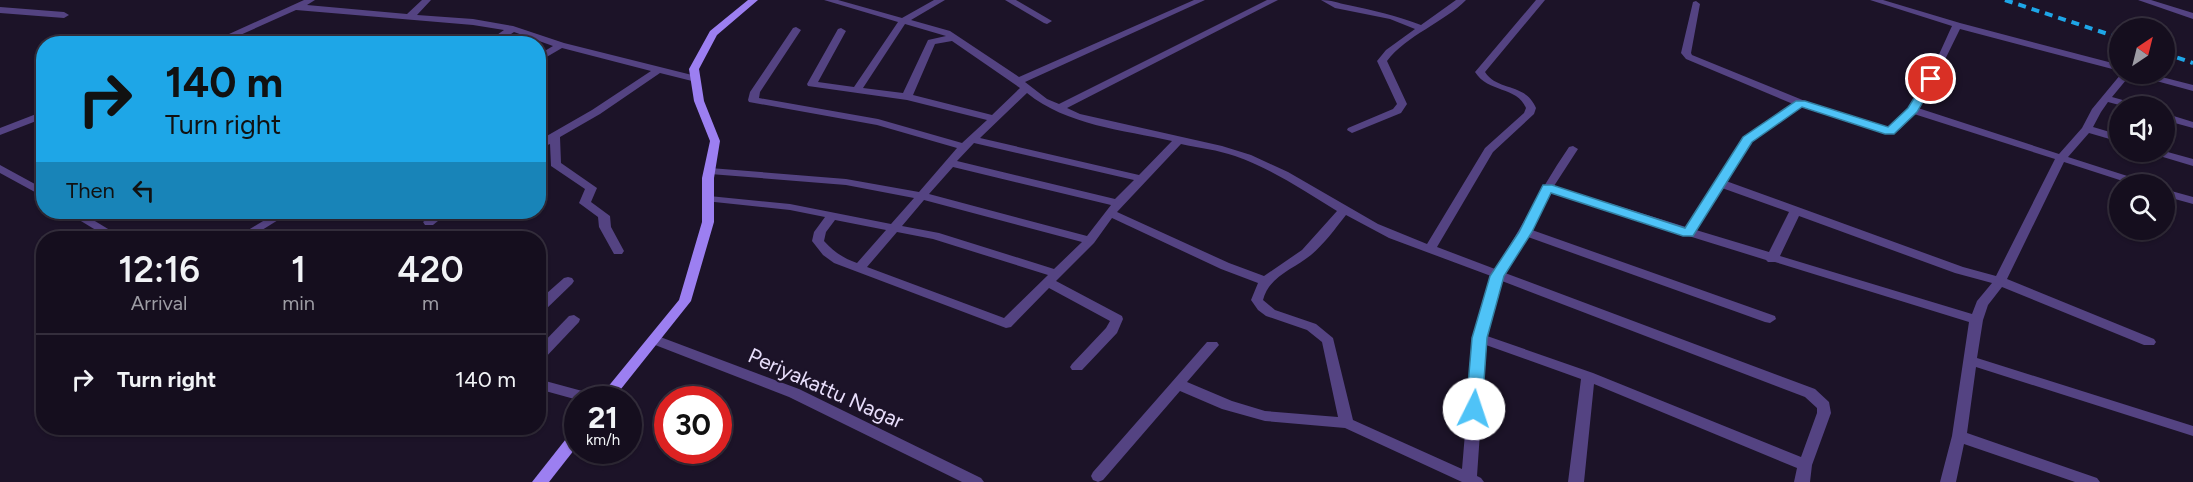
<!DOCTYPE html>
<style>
:root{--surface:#150e1e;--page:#221c2b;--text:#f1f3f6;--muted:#9d9ca4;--line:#342e3c}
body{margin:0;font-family:Figtree,sans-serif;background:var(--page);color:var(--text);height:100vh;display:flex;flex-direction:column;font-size:22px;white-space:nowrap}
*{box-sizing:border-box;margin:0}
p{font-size:20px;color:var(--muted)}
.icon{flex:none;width:33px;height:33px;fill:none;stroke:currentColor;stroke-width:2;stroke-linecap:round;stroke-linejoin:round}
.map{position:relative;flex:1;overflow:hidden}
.panel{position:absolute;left:36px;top:231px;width:510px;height:204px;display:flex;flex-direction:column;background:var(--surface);border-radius:24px;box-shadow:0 2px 4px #0004,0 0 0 2px var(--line)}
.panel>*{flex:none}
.guide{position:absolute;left:36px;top:36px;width:510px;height:183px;border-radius:24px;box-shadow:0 2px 4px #0004,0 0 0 2px var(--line);background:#1ea6e7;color:#111;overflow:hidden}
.needle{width:39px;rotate:35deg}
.controls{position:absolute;left:2109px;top:18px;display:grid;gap:12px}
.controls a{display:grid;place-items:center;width:66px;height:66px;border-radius:50%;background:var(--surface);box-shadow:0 2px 4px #0004,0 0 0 2px var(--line);font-size:30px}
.speed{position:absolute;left:564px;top:386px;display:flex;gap:12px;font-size:30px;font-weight:700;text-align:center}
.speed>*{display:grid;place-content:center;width:78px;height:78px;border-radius:50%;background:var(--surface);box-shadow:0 2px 4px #0004,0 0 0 2px var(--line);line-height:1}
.speed small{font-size:15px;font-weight:400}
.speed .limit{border:9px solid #d22;background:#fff;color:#111}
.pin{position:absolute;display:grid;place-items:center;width:51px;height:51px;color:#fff;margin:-26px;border:3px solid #fff;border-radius:50%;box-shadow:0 2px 6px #0007}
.me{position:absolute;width:66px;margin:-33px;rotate:4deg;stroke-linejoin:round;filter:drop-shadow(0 0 4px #0008)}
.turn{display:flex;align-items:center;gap:21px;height:126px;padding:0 30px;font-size:27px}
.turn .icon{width:78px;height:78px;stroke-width:2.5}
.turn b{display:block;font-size:42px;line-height:51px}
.then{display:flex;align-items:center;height:57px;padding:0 30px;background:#0003;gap:12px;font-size:22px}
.eta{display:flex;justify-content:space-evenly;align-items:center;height:102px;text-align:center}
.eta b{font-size:36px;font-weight:600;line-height:42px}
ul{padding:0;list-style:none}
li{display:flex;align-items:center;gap:18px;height:90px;padding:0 30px;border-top:2px solid var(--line)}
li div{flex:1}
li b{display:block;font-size:22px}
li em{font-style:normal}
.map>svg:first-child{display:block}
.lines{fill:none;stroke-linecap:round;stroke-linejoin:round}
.street{fill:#544382;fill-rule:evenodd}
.secondary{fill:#9c7ff1;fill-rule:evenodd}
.rail{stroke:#1ea6e7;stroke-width:4;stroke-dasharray:8 6;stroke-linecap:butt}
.route{fill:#4fc3f7;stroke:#337fa1;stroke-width:1.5}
.labels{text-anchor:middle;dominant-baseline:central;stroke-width:4.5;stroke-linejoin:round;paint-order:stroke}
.street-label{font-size:21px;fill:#e8defb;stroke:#1c1328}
</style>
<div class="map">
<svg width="2193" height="482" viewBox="0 0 2193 482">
<rect width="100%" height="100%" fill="#1c1328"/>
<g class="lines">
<g class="street">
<polygon points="304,0 315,0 307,5 407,14 422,0 431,0 417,15 473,19 513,26 564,43 700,77 700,81 696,82 660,73 600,114 560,137 561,163 597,188 591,202 610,216 611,227 624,251 622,254 614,254 599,227 598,217 579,203 585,189 551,166 550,144 538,149 538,141 592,110 651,71 562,48 538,62 538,55 553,46 514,32 496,44 484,44 504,30 473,25 296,10 220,44 207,44"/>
<path d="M824,0H838L902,18L934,0H945L911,20L950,31L1019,77L1194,0H1205L1025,82L1047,99L1059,104L1267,0H1278L1067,108L1080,114L1222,146L1251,155L1288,172L1378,224L1427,244L1485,148L1524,113L1526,108C1517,86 1488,93 1475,72L1536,0H1545L1485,72C1498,92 1525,82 1536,108L1534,114L1493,152L1437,247L1495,269C1521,229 1542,186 1569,147L1573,146L1578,149L1554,186L1686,227L1743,137L1793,104L1686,59L1681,53L1693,2L1696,1L1700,4L1691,53L1692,55L1805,101L1886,127C1916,115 1938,55 1952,26L1870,0H1883L1960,23L2120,65V71L1960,29L1932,86L1918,108L2059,154L2082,128L2092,109L2121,74H2131L2112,97L2137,104L2138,106H2123L2108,102L2101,112L2093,127L2120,135V142L2089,133L2068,157L2146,182L2148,184H2132L2064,162L2007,279L2154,339L2156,342L2154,345H2144L2002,287L1988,305L1983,320L1977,358L2193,426V436L1976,367L1967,433L2097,478L2100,482H2075L1964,444L1956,482H1940L1952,436L1969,322L1775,262H1768L1766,260L1550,193L1532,230L1775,316L1776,319L1770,323L1765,322L1528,237L1505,273L1815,389L1829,402L1831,413L1812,465L1810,482H1794L1797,468L1594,384L1584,482H1568L1581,379L1486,345L1477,476L1481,478L1484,482H1462L1345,428L1265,421L1222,409L1180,391L1103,480L1098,482L1093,480L1091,476L1093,472L1207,342H1217L1219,345L1187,382L1232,401L1265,411L1338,417L1322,342L1307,330L1266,316L1258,310L1251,300L1258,283L1221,269L1112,218L1094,243L1056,281L1122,316L1123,319L1117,333L1082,370H1072L1070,367L1072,364L1106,328L1110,321L1049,288L1011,327L1006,328L834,263L823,255L812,241L814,232L825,217L790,210L705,201L703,199L705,197L709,196L790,204L891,224L914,198L846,185L710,174L704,171L710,168L846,179L919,192L957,148L877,125L749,102L748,100L750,92L793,28L796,27L801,30L760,92L759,98L878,119L962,143L987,120L907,100L808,86L807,84L838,29L841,28L846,31L818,82L854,87L898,22ZM905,24L946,36L928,40L903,93L863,88ZM952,41L1020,88L992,115L913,95L935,44ZM1027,93C1066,125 1123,130 1172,141L1139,175L980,138ZM1802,107L1886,134L1900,129L1914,114L2055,159L1996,276L1963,267L1726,181L1751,141ZM974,143L1134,180L1115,199L957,161ZM1181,144C1199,148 1218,150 1235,156C1272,169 1304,191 1337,211L1302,250L1264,276L1229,263L1117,212ZM953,167L1111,205L1087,236L929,194ZM1722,188L1789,212L1769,252L1696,230ZM924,200L1082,242L1054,269L939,233L902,226ZM1346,215L1389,238L1491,276L1473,338L1462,469L1353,420L1333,338L1316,324L1275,310L1263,300C1269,276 1294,269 1311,255C1324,244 1335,229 1346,215ZM1799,216L1955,273L1992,283L1977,301L1972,314L1780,256ZM835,220L886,230L857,263C843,258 834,252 824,241L826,232ZM897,232L933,239L1048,275L1004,318L867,267ZM1502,281L1805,397L1817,408V413L1801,457L1593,373L1487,336Z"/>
<polygon points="1005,0 1016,0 1052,21 1047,24 1044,23"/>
<path d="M1321,0C1331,0 1338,3 1348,5C1373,10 1397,16 1421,25L1456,0H1466C1443,23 1407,35 1387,61L1407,104L1401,113L1352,133L1347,130L1348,128L1393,109L1397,104L1377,61L1386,50L1415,29L1390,19L1335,8Z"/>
<polygon points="2138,0 2151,0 2193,13 2193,19"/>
<polygon points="0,7 64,12 69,15 64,18 0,13"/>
<polygon points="2136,74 2150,74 2193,85 2193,91 2138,76"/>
<polygon points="44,111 44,118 0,135 0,128"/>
<polygon points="2164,113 2193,122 2193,128 2164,120"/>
<polygon points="2164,151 2193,159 2193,166 2153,154 2152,152"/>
<polygon points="0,165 44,189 44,197 0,173"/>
<polygon points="2164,189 2193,197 2193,204 2164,196"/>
<polygon points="66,212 80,212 123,238 109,238"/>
<polygon points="278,212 291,212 249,238 235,238"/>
<polygon points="436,212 449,212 433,225 425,225 423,222"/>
<polygon points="568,277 572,278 574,281 572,284 543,312 538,313 538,301 564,278"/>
<polygon points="574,315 580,319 579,322 543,360 538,362 538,348 569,316"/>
<polygon points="655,335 799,389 981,478 984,482 962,482 789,397 650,343 648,340 650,337"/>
<polygon points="538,379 597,395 599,399 578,400 538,389"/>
</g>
<g class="secondary">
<polygon points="748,0 758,0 717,35 699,69 704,101 720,141 714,178 714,222 691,301 613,399 598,399 679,300 702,222 702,178 710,141 694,101 689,69 710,31"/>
<polygon points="578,429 578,445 549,482 532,482 573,430"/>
</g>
<g class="rail">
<polyline points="2005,0 2120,38"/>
<polyline points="2164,53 2193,63"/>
</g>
</g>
<polygon class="route" points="1927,77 1936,79 1917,112 1894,134 1885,134 1802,107 1752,142 1693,236 1683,236 1551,193 1532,232 1504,276 1487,338 1482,409 1480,413 1469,413 1466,409 1472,338 1490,276 1519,232 1543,185 1552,185 1685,228 1743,137 1796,101 1805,101 1888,127 1908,108"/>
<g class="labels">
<g class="street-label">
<text transform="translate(826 388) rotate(24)">Periyakattu Nagar</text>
</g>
</g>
</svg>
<div class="controls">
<a><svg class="needle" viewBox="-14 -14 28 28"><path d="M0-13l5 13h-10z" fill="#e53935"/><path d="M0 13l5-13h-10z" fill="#9d9ca4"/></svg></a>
<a><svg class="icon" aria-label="sound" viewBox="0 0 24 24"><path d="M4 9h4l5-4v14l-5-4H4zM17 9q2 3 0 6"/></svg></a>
<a><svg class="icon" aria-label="search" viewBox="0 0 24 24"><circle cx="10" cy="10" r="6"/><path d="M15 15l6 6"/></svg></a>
</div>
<div class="speed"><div>21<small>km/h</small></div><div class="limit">30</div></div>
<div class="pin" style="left:1931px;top:79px;background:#d93025"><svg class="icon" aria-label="arrive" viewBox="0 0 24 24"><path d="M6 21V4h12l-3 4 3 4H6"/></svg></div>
<svg class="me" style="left:1474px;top:409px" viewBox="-20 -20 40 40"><circle r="19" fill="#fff"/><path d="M0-13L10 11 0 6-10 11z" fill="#4fc3f7"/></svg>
<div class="guide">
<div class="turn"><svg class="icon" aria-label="right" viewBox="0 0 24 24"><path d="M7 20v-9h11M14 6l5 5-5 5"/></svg><div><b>140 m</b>Turn right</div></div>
<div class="then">Then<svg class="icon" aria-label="left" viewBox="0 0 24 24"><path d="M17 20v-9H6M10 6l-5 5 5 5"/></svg></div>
</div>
<section class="panel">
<div class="eta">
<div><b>12:16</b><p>Arrival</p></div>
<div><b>1</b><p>min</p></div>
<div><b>420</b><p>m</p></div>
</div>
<ul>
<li><svg class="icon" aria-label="right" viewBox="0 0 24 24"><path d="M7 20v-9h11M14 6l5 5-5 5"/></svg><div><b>Turn right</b></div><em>140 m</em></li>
</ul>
</section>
</div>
